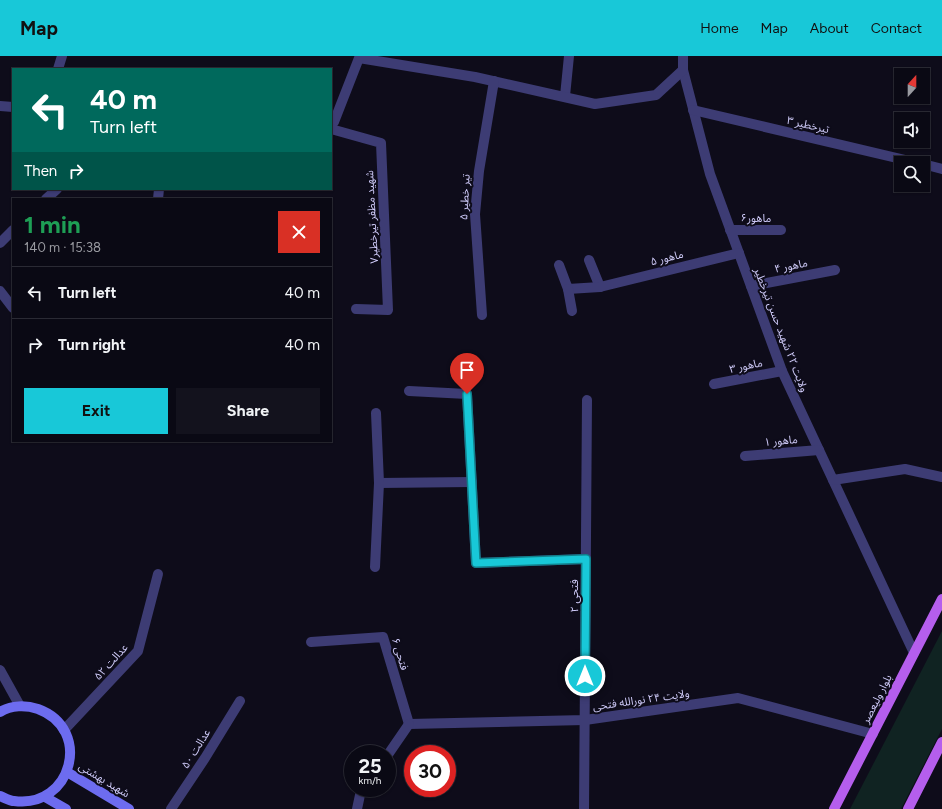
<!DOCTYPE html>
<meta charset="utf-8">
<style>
:root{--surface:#0a0914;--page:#13121d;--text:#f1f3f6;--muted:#999aa0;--line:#2a2a34;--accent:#18c8d8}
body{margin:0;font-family:Figtree,"Noto Sans Arabic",sans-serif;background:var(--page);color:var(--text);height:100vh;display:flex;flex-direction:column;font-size:15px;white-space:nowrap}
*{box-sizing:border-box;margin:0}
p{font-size:13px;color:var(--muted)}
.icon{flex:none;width:22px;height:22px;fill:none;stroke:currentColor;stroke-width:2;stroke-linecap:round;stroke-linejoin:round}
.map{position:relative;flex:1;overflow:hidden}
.panel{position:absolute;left:12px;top:142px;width:320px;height:244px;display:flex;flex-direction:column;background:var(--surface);border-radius:0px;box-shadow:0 1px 3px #0004,0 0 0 1px var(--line)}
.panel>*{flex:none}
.banner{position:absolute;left:12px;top:12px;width:320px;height:122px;border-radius:0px;box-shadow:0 1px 3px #0004,0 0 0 1px var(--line);background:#00695c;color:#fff;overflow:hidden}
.needle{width:26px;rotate:21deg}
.buttons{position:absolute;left:894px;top:12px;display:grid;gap:8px}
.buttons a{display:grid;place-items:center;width:36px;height:36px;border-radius:0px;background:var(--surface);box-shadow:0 1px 3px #0004,0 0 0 1px var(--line);font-size:20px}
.speed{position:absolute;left:344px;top:689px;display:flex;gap:8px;font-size:20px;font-weight:700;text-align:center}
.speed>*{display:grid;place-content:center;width:52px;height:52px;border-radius:50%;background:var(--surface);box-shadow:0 1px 3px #0004,0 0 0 1px var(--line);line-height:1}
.speed small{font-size:10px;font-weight:400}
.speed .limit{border:6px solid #d22;background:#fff;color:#111}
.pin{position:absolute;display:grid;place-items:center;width:34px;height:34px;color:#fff;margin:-41px -17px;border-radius:50% 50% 50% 0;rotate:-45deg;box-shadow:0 0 4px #0007}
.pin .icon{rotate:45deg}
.me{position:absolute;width:44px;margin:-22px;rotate:0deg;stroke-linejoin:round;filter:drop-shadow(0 0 3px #0008)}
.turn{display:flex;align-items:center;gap:14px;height:84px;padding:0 12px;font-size:18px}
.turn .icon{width:52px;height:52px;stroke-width:2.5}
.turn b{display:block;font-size:28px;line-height:34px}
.then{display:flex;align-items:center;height:38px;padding:0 12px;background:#0003;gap:8px;font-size:15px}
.round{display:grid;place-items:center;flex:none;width:42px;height:42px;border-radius:0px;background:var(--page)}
.head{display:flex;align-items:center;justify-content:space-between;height:68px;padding:0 12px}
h1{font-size:24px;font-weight:700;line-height:30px;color:#1e9e55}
.button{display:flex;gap:8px;margin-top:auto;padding:8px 12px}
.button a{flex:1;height:46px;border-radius:0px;background:var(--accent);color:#111;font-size:16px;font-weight:700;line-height:46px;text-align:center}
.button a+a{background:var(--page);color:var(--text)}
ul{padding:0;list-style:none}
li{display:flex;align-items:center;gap:12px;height:52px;padding:0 12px;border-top:1px solid var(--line)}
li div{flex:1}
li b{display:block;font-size:15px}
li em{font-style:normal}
header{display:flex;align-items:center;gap:24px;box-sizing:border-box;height:56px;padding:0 20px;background:var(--accent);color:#111}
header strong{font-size:19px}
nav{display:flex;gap:22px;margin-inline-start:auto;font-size:14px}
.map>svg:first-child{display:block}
.green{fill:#102322}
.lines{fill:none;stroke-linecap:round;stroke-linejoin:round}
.street{stroke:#3d3c74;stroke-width:10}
.secondary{stroke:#6d6cef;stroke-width:10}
.primary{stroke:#b55eed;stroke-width:10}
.route-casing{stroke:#10828c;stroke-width:10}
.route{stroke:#18c8d8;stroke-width:7}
.labels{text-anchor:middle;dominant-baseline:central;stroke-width:4;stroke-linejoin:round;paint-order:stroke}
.street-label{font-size:11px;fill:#cfcbf9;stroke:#0e0c1a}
</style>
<header>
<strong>Map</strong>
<nav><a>Home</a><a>Map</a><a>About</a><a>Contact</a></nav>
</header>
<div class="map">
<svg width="942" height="753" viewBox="0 0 942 753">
<rect width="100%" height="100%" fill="#0e0c1a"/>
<polygon class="green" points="942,575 942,673 901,753 850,753"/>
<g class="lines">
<g class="street">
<polyline points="58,13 62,0"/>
<polyline points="683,14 710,118 782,315 914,597"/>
<polyline points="565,40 569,0"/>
<polyline points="0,50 13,51"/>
<polyline points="693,54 918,107"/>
<polyline points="331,68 334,66 359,2 475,21 595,48 656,39 683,14 683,0"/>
<polyline points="331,73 381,87 388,254 356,253"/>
<polyline points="923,108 942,113"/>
<polyline points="46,143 57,133"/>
<polyline points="158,143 159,133"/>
<polyline points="730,174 781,174"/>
<polyline points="0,187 13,174"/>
<polyline points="589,204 600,231"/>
<polyline points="559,209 568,233 600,231 739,197"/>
<polyline points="751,230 835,214"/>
<polyline points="568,233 572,255"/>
<polyline points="0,235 13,252"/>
<polyline points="482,259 475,158 479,115 494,25"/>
<polyline points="714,328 782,315"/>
<polyline points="409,335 467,338 476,507 586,503"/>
<polyline points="745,400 819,394"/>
<polyline points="833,424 905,413 942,421"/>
<polyline points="379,427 472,426"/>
<polyline points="375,511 379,427 376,357"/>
<polyline points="311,586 383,581 409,668"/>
<polyline points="0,614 20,650"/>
<polyline points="409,668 585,664 738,642 873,678"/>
<polyline points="64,674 138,595 158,518"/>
<polyline points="387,700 409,668"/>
<polyline points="171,753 205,702 240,645"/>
<polyline points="357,753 360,739 365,732"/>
<polyline points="584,753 587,344"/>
</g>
<g class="secondary">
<path d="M0,656C11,649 26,649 38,653C93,673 72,753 14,745C10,745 5,742 0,740"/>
<polyline points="67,716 129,753"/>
<polyline points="45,741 66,753"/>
</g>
<g class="primary">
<polyline points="834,753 942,543"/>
<polyline points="908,753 942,686"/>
</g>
</g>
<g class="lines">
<defs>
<polyline id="route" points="467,338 476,507 586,503 585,620"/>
</defs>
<use href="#route" class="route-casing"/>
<use href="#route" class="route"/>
</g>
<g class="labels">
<g class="street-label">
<text transform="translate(808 69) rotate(13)">تیرخطیر ۳</text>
<text transform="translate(465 141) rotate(-87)">تیر خطیر ۵</text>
<text transform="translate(372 161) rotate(-93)">شهید مظفر تیرخطیر۷</text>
<text x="756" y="162">ماهور۶</text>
<text transform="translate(667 202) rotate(-14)">ماهور ۵</text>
<text transform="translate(791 210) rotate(-11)">ماهور ۴</text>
<text transform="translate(781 274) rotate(69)">ولایت ۲۲ شهید حسن تیرخطیر</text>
<text transform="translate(746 310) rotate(-12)">ماهور ۳</text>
<text transform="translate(781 385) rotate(-5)">ماهور ۱</text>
<text transform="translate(574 540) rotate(-90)">فتحی ۲</text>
<text transform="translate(400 598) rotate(73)">فتحی ۶</text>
<text transform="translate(111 606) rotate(-48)">عدالت ۵۲</text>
<text transform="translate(877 643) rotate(-63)">بلوار ولیعصر</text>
<text transform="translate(641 644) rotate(-8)">ولایت ۲۴ نورالله فتحی</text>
<text transform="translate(196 693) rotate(-58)">عدالت ۵۰</text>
<text transform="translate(104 724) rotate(31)">شهید بهشتی</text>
</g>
</g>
</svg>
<div class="buttons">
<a><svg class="needle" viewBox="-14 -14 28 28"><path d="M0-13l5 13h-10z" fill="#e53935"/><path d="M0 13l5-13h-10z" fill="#999aa0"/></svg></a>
<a><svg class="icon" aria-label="sound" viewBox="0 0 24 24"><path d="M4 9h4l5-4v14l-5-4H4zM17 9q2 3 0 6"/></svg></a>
<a><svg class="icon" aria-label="search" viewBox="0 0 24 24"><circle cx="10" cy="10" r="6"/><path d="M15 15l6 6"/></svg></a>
</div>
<div class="speed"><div>25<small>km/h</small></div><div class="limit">30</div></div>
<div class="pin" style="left:467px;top:338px;background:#d93025"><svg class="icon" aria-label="arrive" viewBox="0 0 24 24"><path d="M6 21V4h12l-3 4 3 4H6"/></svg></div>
<svg class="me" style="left:585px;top:620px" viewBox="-20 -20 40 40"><circle r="17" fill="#18c8d8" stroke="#fff" stroke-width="3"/><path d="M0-11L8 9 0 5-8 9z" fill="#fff"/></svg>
<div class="banner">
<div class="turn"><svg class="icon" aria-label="left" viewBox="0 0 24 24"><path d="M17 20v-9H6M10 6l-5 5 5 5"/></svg><div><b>40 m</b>Turn left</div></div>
<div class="then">Then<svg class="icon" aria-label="right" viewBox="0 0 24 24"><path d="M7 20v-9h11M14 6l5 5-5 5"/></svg></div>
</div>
<section class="panel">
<div class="head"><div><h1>1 min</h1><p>140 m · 15:38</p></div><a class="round" style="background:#d93025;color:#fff"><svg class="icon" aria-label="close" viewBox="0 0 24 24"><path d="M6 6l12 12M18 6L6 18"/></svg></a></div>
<ul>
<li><svg class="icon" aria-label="left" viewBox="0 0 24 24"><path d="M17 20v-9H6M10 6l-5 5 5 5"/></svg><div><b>Turn left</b></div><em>40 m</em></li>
<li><svg class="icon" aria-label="right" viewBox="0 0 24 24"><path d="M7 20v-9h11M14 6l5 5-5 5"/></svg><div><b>Turn right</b></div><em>40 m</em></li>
</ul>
<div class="button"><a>Exit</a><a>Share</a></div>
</section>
</div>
